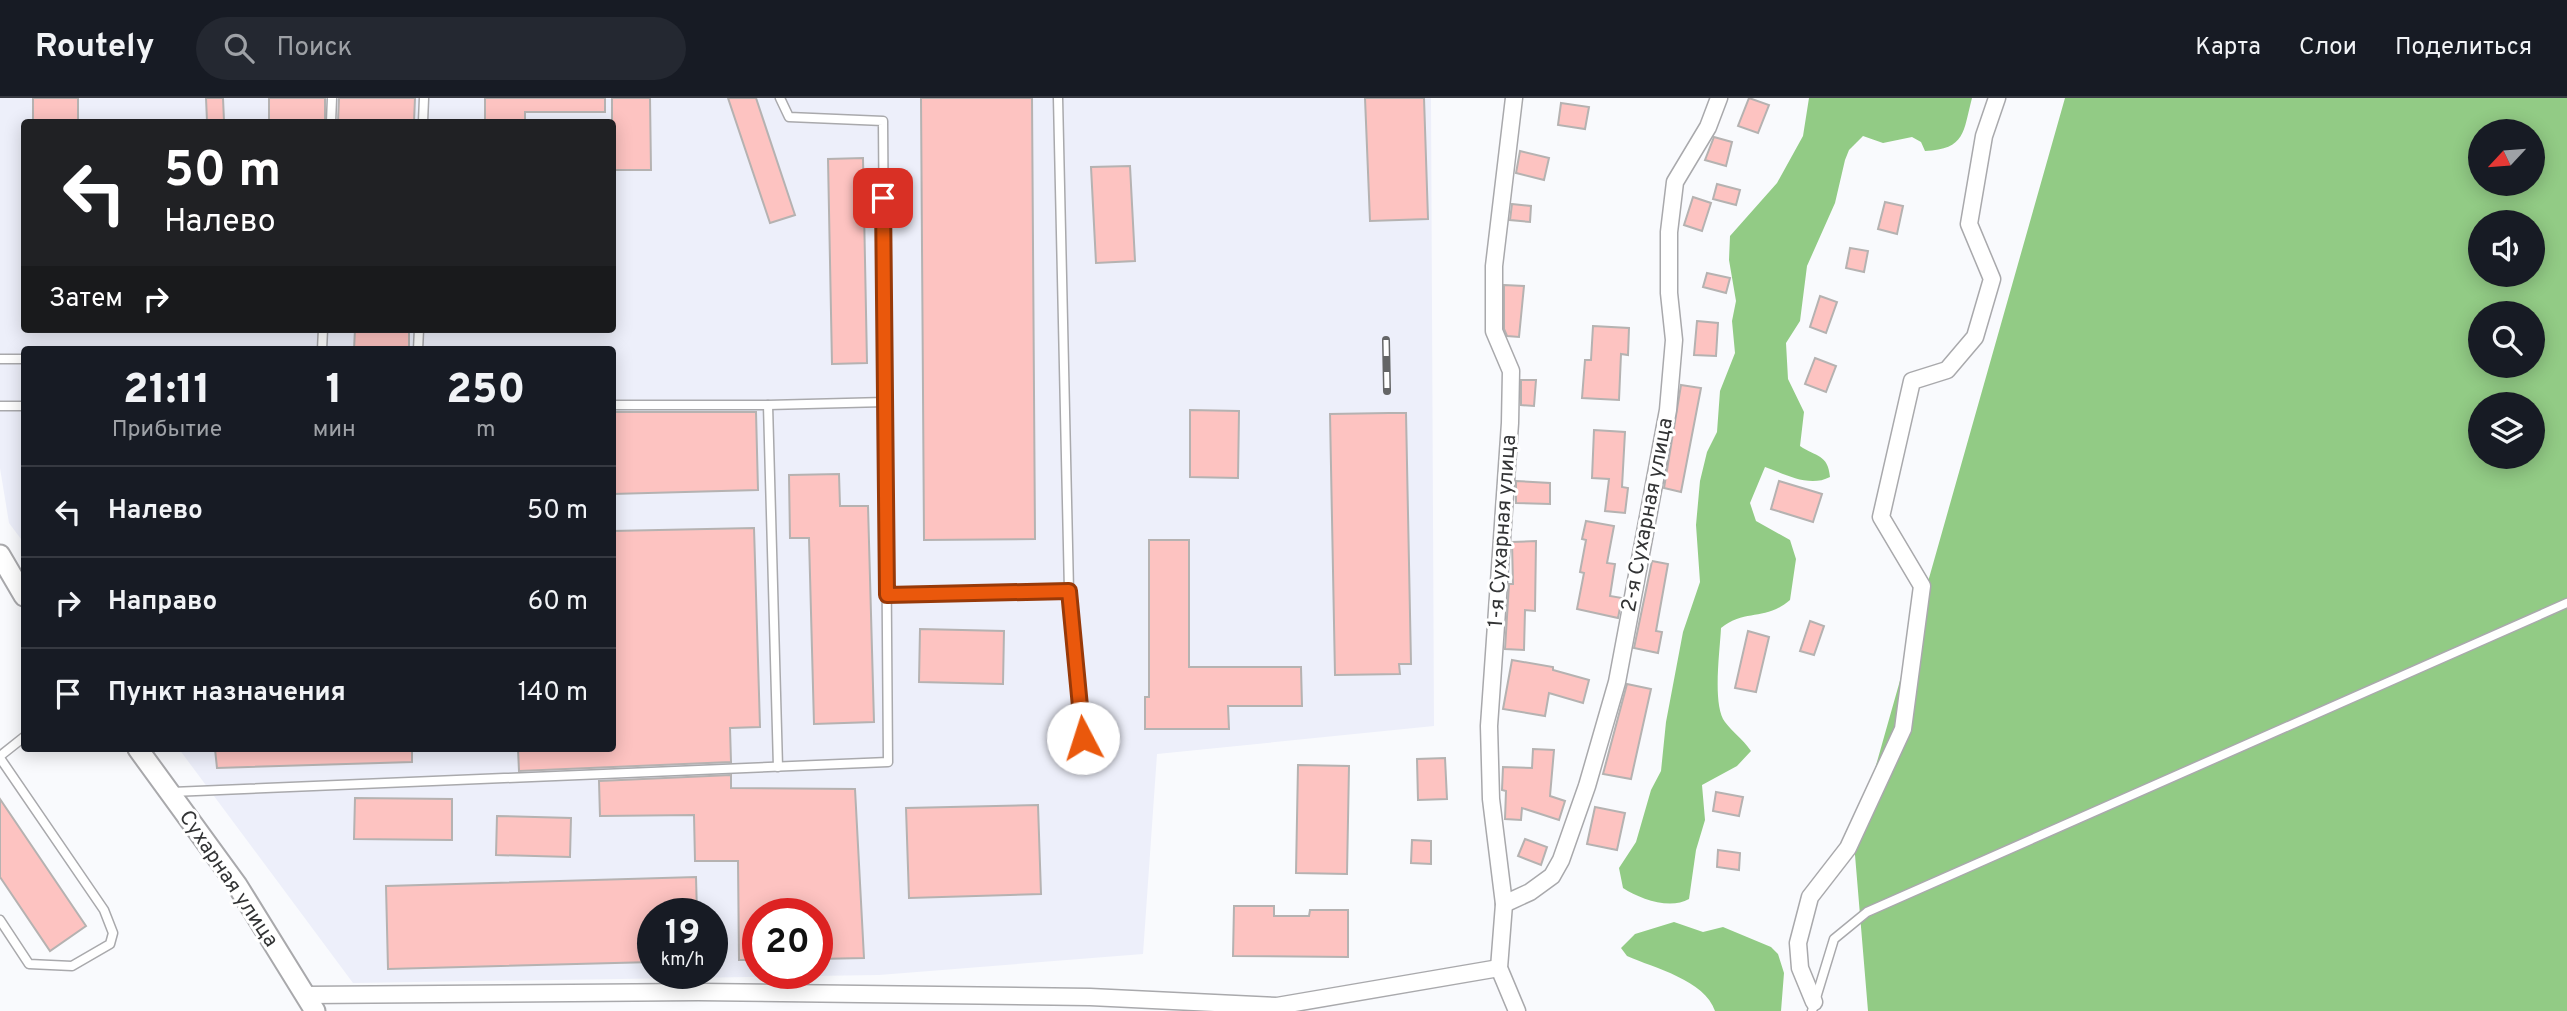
<!DOCTYPE html>
<html lang="ru">
<meta charset="utf-8">
<style>
:root{--surface:#171b24;--page:#242831;--text:#f1f3f6;--muted:#9ea1a6;--line:#363941}
body{margin:0;font-family:Overpass,sans-serif;background:var(--page);color:var(--text);height:100vh;display:flex;flex-direction:column;font-size:26px;white-space:nowrap}
*{box-sizing:border-box;margin:0}
p{font-size:23px;color:var(--muted)}
.icon{flex:none;width:38px;height:38px;fill:none;stroke:currentColor;stroke-width:2;stroke-linecap:round;stroke-linejoin:round}
.map{position:relative;flex:1;overflow:hidden}
.sheet{position:absolute;left:21px;top:248px;width:595px;height:406px;display:flex;flex-direction:column;background:var(--surface);border-radius:7px;box-shadow:0 4px 18px #0003}
.sheet>*{flex:none}
.banner{position:absolute;left:21px;top:21px;width:595px;height:214px;border-radius:7px;box-shadow:0 4px 18px #0003;background:#202124;color:#fff;overflow:hidden}
.needle{width:46px;rotate:244deg}
.controls{position:absolute;left:2468px;top:21px;display:grid;gap:14px}
.controls a{display:grid;place-items:center;width:77px;height:77px;border-radius:50%;background:var(--surface);box-shadow:0 4px 18px #0003;font-size:35px}
.speed{position:absolute;left:637px;top:800px;display:flex;gap:14px;font-size:35px;font-weight:700;text-align:center}
.speed>*{display:grid;place-content:center;width:91px;height:91px;border-radius:50%;background:var(--surface);box-shadow:0 4px 18px #0003;line-height:1}
.speed small{font-size:18px;font-weight:400}
.speed .limit{border:10px solid #d22;background:#fff;color:#111}
.pin{position:absolute;display:grid;place-items:center;width:60px;height:60px;color:#fff;margin:-30px;border-radius:14px;box-shadow:0 4px 10px #0006}
.me{position:absolute;width:77px;margin:-38px;rotate:355deg;stroke-linejoin:round;filter:drop-shadow(0 0 5px #0008)}
.turn{display:flex;align-items:center;gap:24px;height:147px;padding:0 28px;font-size:32px}
.turn .icon{width:91px;height:91px;stroke-width:2.5}
.turn b{display:block;font-size:49px;line-height:60px}
.then{display:flex;align-items:center;height:66px;padding:0 28px;background:#0003;gap:14px;font-size:26px}
.eta{display:flex;justify-content:space-evenly;align-items:center;height:119px;text-align:center}
.eta b{font-size:42px;font-weight:800;line-height:49px}
ul{padding:0;list-style:none}
li{display:flex;align-items:center;gap:21px;height:91px;padding:0 28px;border-top:2px solid var(--line)}
li div{flex:1}
li b{display:block;font-size:26px}
li em{font-style:normal}
header{display:flex;align-items:center;gap:42px;box-sizing:border-box;height:98px;padding:0 35px;background:var(--surface);border-bottom:2px solid var(--line)}
header strong{font-size:33px}
nav{display:flex;gap:38px;margin-inline-start:auto;font-size:24px}
.search{width:490px;height:63px;background:var(--page);display:flex;align-items:center;gap:18px;box-sizing:border-box;padding:0 24px;border-radius:38px;color:var(--muted);font-size:26px}
.map>svg:first-child{display:block}
.built{fill:#edeffa;fill-rule:evenodd}
.forest{fill:#92cb85;fill-rule:evenodd}
.building{fill:#fdc3c1;stroke:#b5b2b1;stroke-width:2}
.lines{fill:none;stroke-linecap:round;stroke-linejoin:round}
.service-casing{stroke:#a9a9ac;stroke-width:11}
.minor-casing{stroke:#a9a9ac;stroke-width:19}
.tertiary-casing{stroke:#a9a9ac;stroke-width:23}
.service{stroke:#fff;stroke-width:8}
.minor{stroke:#fff;stroke-width:16}
.tertiary{stroke:#fff;stroke-width:19}
.rail-casing{stroke:#646566;stroke-width:8}
.rail{stroke:#fff;stroke-width:5;stroke-dasharray:16;stroke-linecap:butt}
.route-casing{stroke:#983908;stroke-width:18}
.route{stroke:#ea580c;stroke-width:12}
.labels{text-anchor:middle;dominant-baseline:central;stroke-width:6;stroke-linejoin:round;paint-order:stroke}
.street-label{font-size:21px;fill:#333435;stroke:#fff}
</style>
<header>
<strong>Routely</strong>
<div class="search"><svg class="icon" aria-label="search" viewBox="0 0 24 24"><circle cx="10" cy="10" r="6"/><path d="M15 15l6 6"/></svg>Поиск</div>
<nav><a>Карта</a><a>Слои</a><a>Поделиться</a></nav>
</header>
<div class="map">
<svg width="2567" height="913" viewBox="0 0 2567 913">
<rect width="100%" height="100%" fill="#f9fafd"/>
<path class="built" d="M0,0H1431L1434,628L1157,656L1143,856L879,877L353,885L179,651H612V252H24V445L9,425L0,370ZM24,24H612V231H24ZM653,816H712V875H653ZM758,816H817V875H758Z"/>
<g class="forest">
<path d="M1809,0H1972C1963,34 1966,51 1925,53L1921,44L1912,39L1883,45L1863,38L1849,52L1845,62L1835,105L1807,168L1800,223L1786,245L1788,281L1804,314L1800,348C1816,359 1828,356 1830,379C1809,390 1785,376 1765,369L1750,405L1756,423L1790,442L1796,461L1790,502C1764,524 1747,510 1721,530C1720,553 1712,607 1725,624C1733,635 1742,640 1751,653L1737,668L1702,687L1705,722L1696,752L1689,801C1670,812 1640,801 1623,790L1619,770L1636,744L1651,692L1661,673L1666,624L1683,534L1700,484L1696,427L1700,383L1707,354L1717,334L1720,293L1735,255L1732,223L1736,203L1729,162L1730,138L1777,85L1803,38Z"/>
<path d="M2065,0H2567V913H1868L1854,745ZM2480,33H2532V86H2480ZM2480,124H2532V177H2480ZM2480,215H2532V268H2480ZM2480,306H2532V359H2480Z"/>
<path d="M1674,824L1703,834L1723,829L1771,849L1778,856L1784,875L1781,913H1715C1705,882 1654,870 1627,858L1621,850L1635,836Z"/>
</g>
<g class="building">
<polygon points="33,0 78,0 78,22 33,23"/>
<polygon points="206,0 223,0 224,23 207,23"/>
<rect x="269" y="0" width="56" height="24"/>
<polygon points="339,0 415,0 414,24 338,24"/>
<polygon points="485,0 605,0 605,14 525,14 525,24 485,24"/>
<polygon points="612,0 650,0 651,72 612,72"/>
<polygon points="728,0 756,0 795,117 770,125"/>
<polygon points="921,0 1032,0 1035,441 924,442"/>
<polygon points="1365,0 1424,0 1428,121 1370,123"/>
<polygon points="1749,0 1769,7 1758,35 1738,28"/>
<polygon points="1561,5 1589,9 1585,31 1558,27"/>
<polygon points="1714,39 1732,44 1726,68 1705,62"/>
<polygon points="1520,53 1549,60 1544,82 1516,75"/>
<polygon points="863,60 867,265 832,266 828,61"/>
<polygon points="1130,68 1135,163 1096,165 1091,69"/>
<polygon points="1717,86 1740,92 1736,107 1713,101"/>
<polygon points="1693,99 1711,105 1702,133 1684,127"/>
<polygon points="1885,104 1903,108 1897,136 1878,131"/>
<polygon points="1512,106 1531,108 1530,124 1510,122"/>
<polygon points="1850,150 1868,153 1864,174 1846,170"/>
<polygon points="1707,175 1730,180 1726,195 1703,189"/>
<polygon points="1504,187 1524,188 1519,239 1507,238 1504,231"/>
<polygon points="1820,198 1837,204 1826,235 1810,229"/>
<polygon points="1697,223 1718,225 1716,258 1694,257"/>
<polygon points="1593,228 1629,230 1628,257 1621,256 1619,302 1582,300 1585,262 1591,262"/>
<polygon points="355,231 409,231 409,252 354,252"/>
<polygon points="1815,260 1836,268 1826,294 1805,286"/>
<polygon points="1521,282 1536,282 1534,308 1521,307"/>
<polygon points="1681,287 1701,290 1681,394 1664,390"/>
<polygon points="1190,312 1239,313 1238,380 1190,379"/>
<polygon points="612,314 756,314 758,392 612,396"/>
<polygon points="1389,315 1406,315 1411,566 1399,566 1400,576 1335,577 1330,316"/>
<polygon points="1594,332 1625,334 1622,389 1628,390 1625,415 1605,413 1609,381 1592,380"/>
<polygon points="839,376 840,408 868,408 874,624 814,626 809,440 790,440 789,377"/>
<polygon points="1516,383 1550,385 1550,406 1516,405"/>
<polygon points="1779,383 1822,396 1813,424 1771,411"/>
<polygon points="1586,423 1614,428 1607,465 1615,466 1610,498 1622,500 1618,520 1577,511 1584,475 1580,474 1586,442 1582,441"/>
<polygon points="754,430 760,629 730,630 731,664 519,673 518,651 612,651 612,433"/>
<polygon points="1149,442 1189,442 1189,569 1301,569 1302,608 1228,608 1229,631 1145,631 1145,599 1149,599"/>
<polygon points="1536,443 1535,513 1525,512 1524,552 1505,551 1509,486 1513,486 1512,444"/>
<polygon points="1652,463 1668,466 1656,533 1662,534 1658,555 1634,550"/>
<polygon points="1810,523 1824,528 1814,557 1800,553"/>
<polygon points="920,531 1004,533 1003,586 919,584"/>
<polygon points="1748,533 1769,539 1756,594 1735,590"/>
<polygon points="1512,562 1553,569 1553,572 1589,582 1583,605 1549,595 1545,618 1503,611"/>
<polygon points="1627,586 1651,591 1631,681 1603,676"/>
<polygon points="215,651 412,651 412,664 217,670"/>
<polygon points="1533,651 1554,652 1550,698 1565,703 1559,722 1522,710 1521,722 1505,721 1506,693 1502,692 1503,669 1532,670"/>
<polygon points="1445,660 1447,701 1418,702 1417,661"/>
<polygon points="1298,667 1349,668 1347,776 1296,775"/>
<polygon points="731,677 731,690 855,691 864,860 817,861 817,816 758,816 758,862 739,862 738,763 695,763 694,717 600,718 599,683"/>
<polygon points="1716,694 1743,699 1739,718 1713,713"/>
<polygon points="355,700 452,701 452,742 354,741"/>
<polygon points="0,701 86,828 50,853 0,779"/>
<polygon points="1038,707 1041,796 909,800 906,710"/>
<polygon points="1595,709 1625,715 1617,752 1587,746"/>
<polygon points="497,718 571,720 570,759 496,757"/>
<polygon points="1525,741 1547,749 1541,767 1518,758"/>
<polygon points="1412,742 1431,743 1431,766 1411,765"/>
<polygon points="1718,752 1740,755 1739,772 1717,769"/>
<polygon points="696,779 697,816 653,816 653,864 388,871 386,788"/>
<polygon points="1234,808 1274,808 1274,818 1309,818 1310,812 1348,812 1348,859 1233,858"/>
</g>
<g class="lines">
<defs>
<g id="service">
<polyline points="331,24 332,0"/>
<polyline points="423,24 424,0"/>
<polyline points="322,252 323,231"/>
<polyline points="418,252 419,231"/>
<polyline points="0,261 24,261"/>
<polyline points="612,307 768,307 778,669"/>
<polyline points="768,307 885,304"/>
<polyline points="0,308 24,308"/>
<polyline points="1069,493 1083,640"/>
<polyline points="887,497 1069,493 1058,0"/>
<polyline points="0,658 24,639"/>
<polyline points="0,660 104,812 113,835 110,846 72,868 29,866 0,822"/>
<polyline points="172,694 888,664 883,23 789,19 780,0"/>
<polyline points="1812,913 1834,841 1867,814 2567,505"/>
</g>
<g id="minor">
<polyline points="1514,0 1494,168 1494,233 1511,273 1510,325 1489,628 1491,701 1504,806 1499,870 1517,913"/>
<polyline points="1504,806 1530,794 1552,778 1561,762 1587,688 1617,584 1668,312 1674,242 1669,195 1669,134 1675,84 1708,29 1719,0"/>
<polyline points="305,897 698,894 1090,899 1277,908 1499,870"/>
<polyline points="1814,904 1800,870 1798,845 1810,799 1848,750 1903,631 1922,488 1881,419 1912,283 1947,272 1975,239 1992,181 1969,126 1984,38 1997,0"/>
</g>
<g id="tertiary">
<polyline points="0,457 24,498"/>
<polyline points="138,651 237,787 315,913"/>
</g>
</defs>
<use href="#service" class="service-casing"/>
<use href="#minor" class="minor-casing"/>
<use href="#tertiary" class="tertiary-casing"/>
<use href="#service" class="service"/>
<use href="#minor" class="minor"/>
<use href="#tertiary" class="tertiary"/>
<defs>
<polyline id="rail" points="1386,242 1387,293"/>
</defs>
<use href="#rail" class="rail-casing"/>
<use href="#rail" class="rail"/>
</g>
<g class="lines">
<defs>
<polyline id="route" points="883,100 887,497 1069,493 1083,640"/>
</defs>
<use href="#route" class="route-casing"/>
<use href="#route" class="route"/>
</g>
<g class="labels">
<g class="street-label">
<text transform="translate(1648 417) rotate(-79)">2-я Сухарная улица</text>
<text transform="translate(1503 433) rotate(-86)">1-я Сухарная улица</text>
<text transform="translate(228 781) rotate(56)">Сухарная улица</text>
</g>
</g>
</svg>
<div class="controls">
<a><svg class="needle" viewBox="-14 -14 28 28"><path d="M0-13l5 13h-10z" fill="#e53935"/><path d="M0 13l5-13h-10z" fill="#9ea1a6"/></svg></a>
<a><svg class="icon" aria-label="sound" viewBox="0 0 24 24"><path d="M4 9h4l5-4v14l-5-4H4zM17 9q2 3 0 6"/></svg></a>
<a><svg class="icon" aria-label="search" viewBox="0 0 24 24"><circle cx="10" cy="10" r="6"/><path d="M15 15l6 6"/></svg></a>
<a><svg class="icon" aria-label="layers" viewBox="0 0 24 24"><path d="M12 4l9 5-9 5-9-5zM3 14l9 5 9-5"/></svg></a>
</div>
<div class="speed"><div>19<small>km/h</small></div><div class="limit">20</div></div>
<div class="pin" style="left:883px;top:100px;background:#d93025"><svg class="icon" aria-label="arrive" viewBox="0 0 24 24"><path d="M6 21V4h12l-3 4 3 4H6"/></svg></div>
<svg class="me" style="left:1083px;top:640px" viewBox="-20 -20 40 40"><circle r="19" fill="#fff"/><path d="M0-13L10 11 0 6-10 11z" fill="#ea580c"/></svg>
<div class="banner">
<div class="turn"><svg class="icon" aria-label="left" viewBox="0 0 24 24"><path d="M17 20v-9H6M10 6l-5 5 5 5"/></svg><div><b>50 m</b>Налево</div></div>
<div class="then">Затем<svg class="icon" aria-label="right" viewBox="0 0 24 24"><path d="M7 20v-9h11M14 6l5 5-5 5"/></svg></div>
</div>
<section class="sheet">
<div class="eta">
<div><b>21:11</b><p>Прибытие</p></div>
<div><b>1</b><p>мин</p></div>
<div><b>250</b><p>m</p></div>
</div>
<ul>
<li><svg class="icon" aria-label="left" viewBox="0 0 24 24"><path d="M17 20v-9H6M10 6l-5 5 5 5"/></svg><div><b>Налево</b></div><em>50 m</em></li>
<li><svg class="icon" aria-label="right" viewBox="0 0 24 24"><path d="M7 20v-9h11M14 6l5 5-5 5"/></svg><div><b>Направо</b></div><em>60 m</em></li>
<li><svg class="icon" aria-label="arrive" viewBox="0 0 24 24"><path d="M6 21V4h12l-3 4 3 4H6"/></svg><div><b>Пункт назначения</b></div><em>140 m</em></li>
</ul>
</section>
</div>
